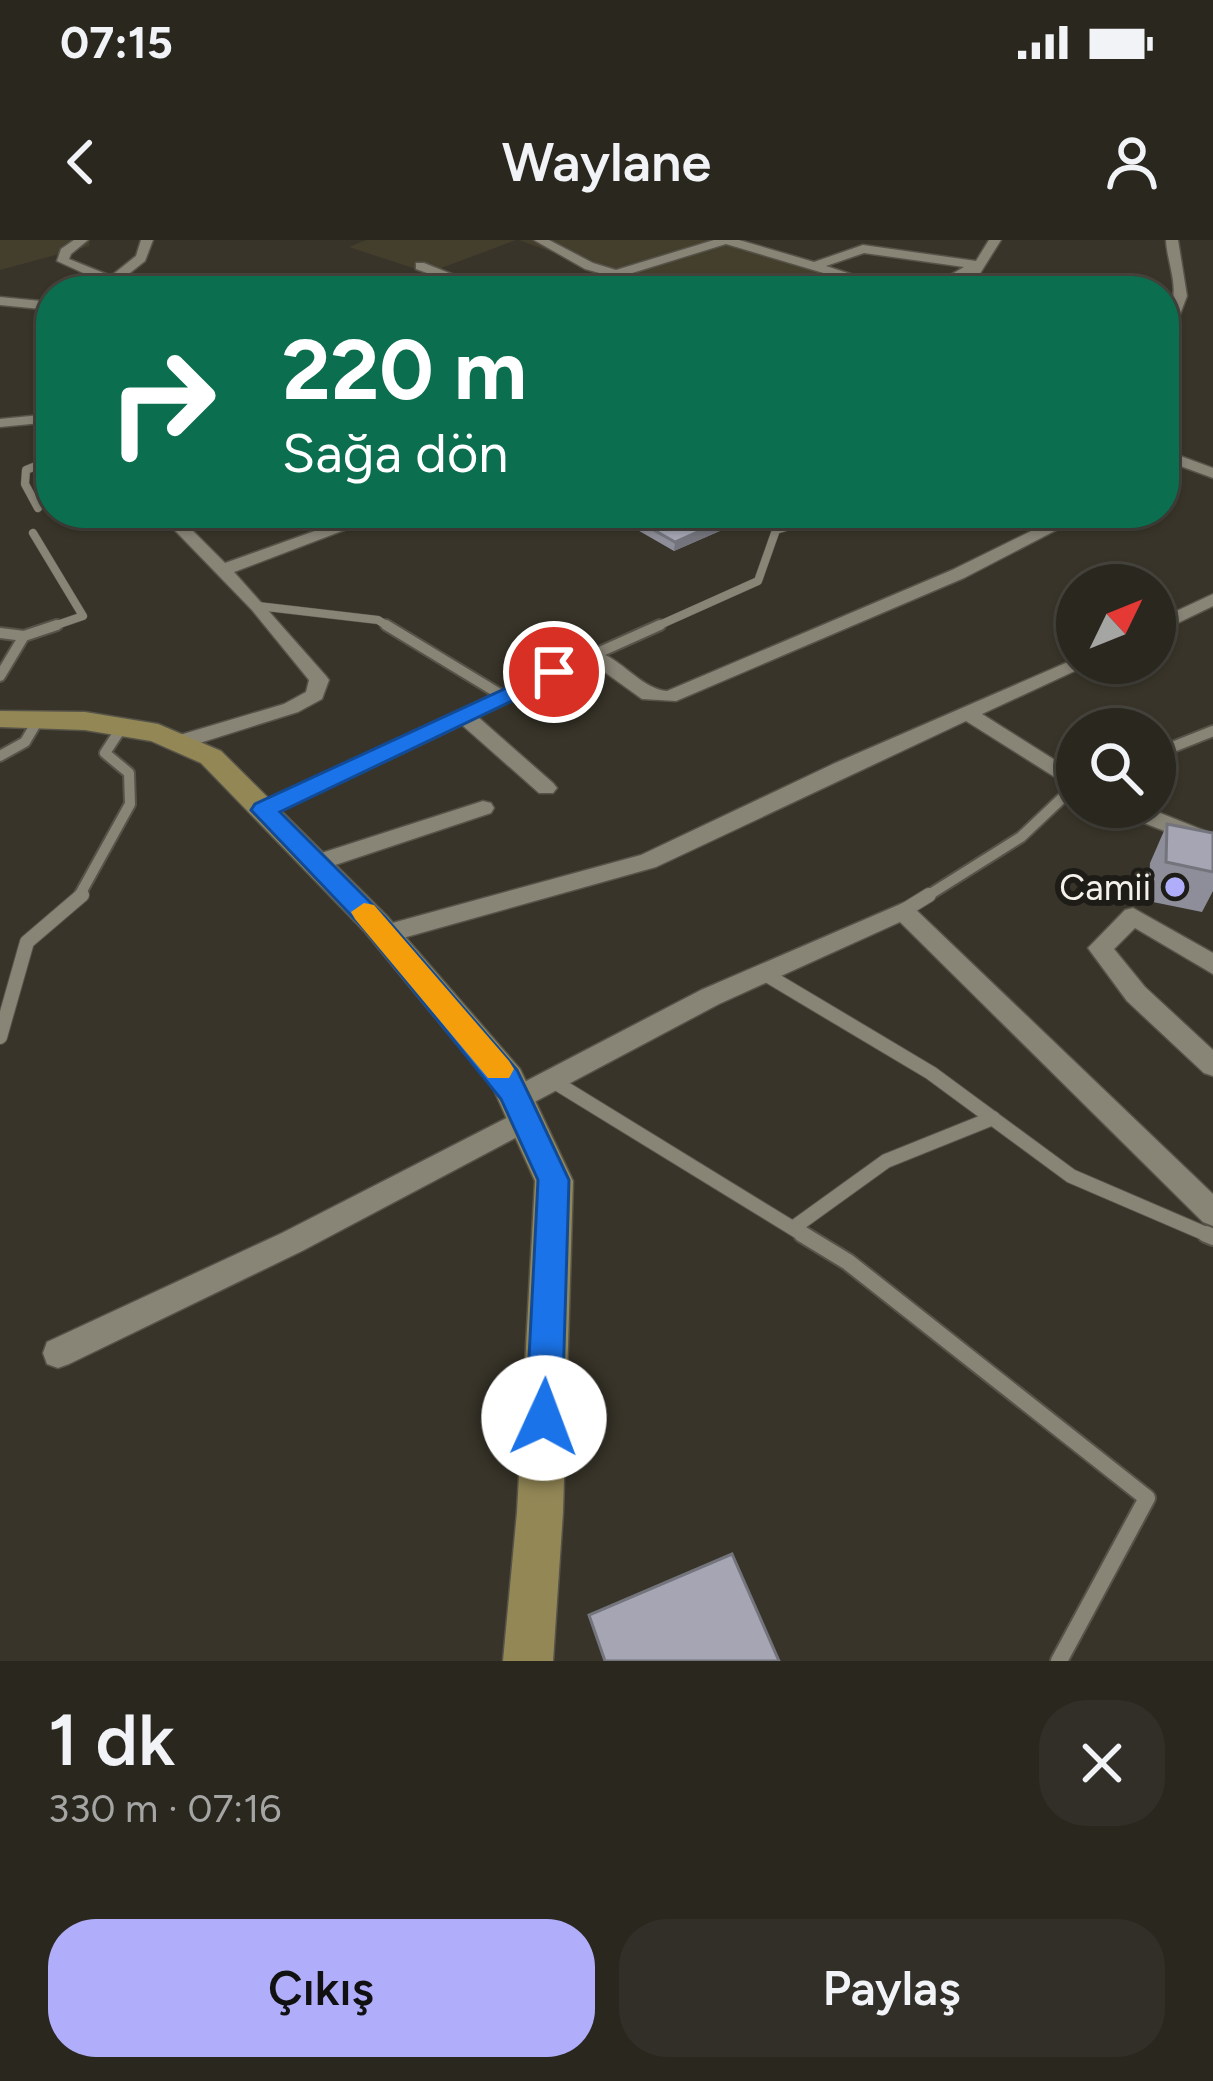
<!DOCTYPE html>
<html lang="tr">
<meta charset="utf-8">
<style>
:root{--surface:#2a271f;--page:#322f28;--text:#f1f3f6;--muted:#a5a5a4;--line:#46443d;--accent:#b0aefa}
body{margin:0;font-family:Figtree,sans-serif;background:var(--page);color:var(--text);height:100vh;display:flex;flex-direction:column;font-size:45px;white-space:nowrap}
*{box-sizing:border-box;margin:0}
p{font-size:39px;color:var(--muted)}
.icon{flex:none;width:66px;height:66px;fill:none;stroke:currentColor;stroke-width:2;stroke-linecap:round;stroke-linejoin:round}
.map{position:relative;height:1421px;overflow:hidden}
.sheet{display:flex;flex-direction:column;background:var(--surface);flex:1}
.sheet>*{flex:none}
.guide{position:absolute;left:36px;top:36px;width:1143px;height:252px;border-radius:48px;box-shadow:0 3px 9px #0004,0 0 0 3px var(--line);background:#0b6e4f;color:#fff;overflow:hidden}
.needle{width:78px;rotate:47deg}
.tools{position:absolute;left:1056px;top:324px;display:grid;gap:24px}
.tools a{display:grid;place-items:center;width:120px;height:120px;border-radius:50%;background:var(--surface);box-shadow:0 3px 9px #0004,0 0 0 3px var(--line);font-size:60px}
.pin{position:absolute;display:grid;place-items:center;width:102px;height:102px;color:#fff;margin:-51px;border:6px solid #fff;border-radius:50%;box-shadow:0 3px 12px #0007}
.me{position:absolute;width:132px;margin:-66px;rotate:2deg;stroke-linejoin:round;filter:drop-shadow(0 0 9px #0008)}
.turn{display:flex;align-items:center;gap:42px;height:252px;padding:0 48px;font-size:54px}
.turn .icon{width:156px;height:156px;stroke-width:2.5}
.turn b{display:block;font-size:84px;line-height:102px}
.round{display:grid;place-items:center;flex:none;width:126px;height:126px;border-radius:48px;background:var(--page)}
.summary{display:flex;align-items:center;justify-content:space-between;height:204px;padding:0 48px}
h1{font-size:72px;font-weight:600;line-height:90px}
.button{display:flex;gap:24px;margin-top:auto;padding:24px 48px}
.button a{flex:1;height:138px;border-radius:48px;background:var(--accent);color:#111;font-size:48px;font-weight:600;line-height:138px;text-align:center}
.button a+a{background:var(--page);color:var(--text)}
.status{display:flex;justify-content:space-between;align-items:center;height:84px;padding:0 60px;background:var(--surface);direction:ltr}
.status svg{height:33px;fill:currentColor}
header{display:flex;justify-content:space-between;align-items:center;height:156px;padding:0 48px;background:var(--surface);font-size:54px;font-weight:600}
.map>svg:first-child{display:block}
.built{fill:#443e2c}
.lines{fill:none;stroke-linecap:round;stroke-linejoin:round}
.service-far3-casing{stroke:#565349;stroke-width:9}
.service-far2-casing{stroke:#565349;stroke-width:14}
.service-far1-casing{stroke:#565349;stroke-width:16}
.service-casing{stroke:#565349;stroke-width:20}
.minor-casing{stroke:#565349;stroke-width:3}
.secondary-casing{stroke:#565349;stroke-width:3}
.service-far3{stroke:#888476;stroke-width:8}
.service-far2{stroke:#888476;stroke-width:10}
.service-far1{stroke:#888476;stroke-width:14}
.service{stroke:#888476;stroke-width:16}
.minor{fill:#888476;fill-rule:evenodd}
.secondary{fill:#938756;fill-rule:evenodd}
.wall{fill:#8e8e9a}
.shaded-wall{fill:#74747d}
.building{fill:#a5a5b3;stroke:#74747d;stroke-width:3}
.route{fill:#1a73e8;stroke:#114b97;stroke-width:3}
.slow{fill:#f59e0b}
.poi-dot{fill:#b0aefa;stroke:#1e1c17;stroke-width:4.5}
.labels{text-anchor:middle;dominant-baseline:central;stroke-width:12;stroke-linejoin:round;paint-order:stroke}
.poi-label{font-size:36px;fill:#f3f1e9;stroke:#1e1c17;text-anchor:end}
</style>
<div class="status"><b>07:15</b><svg viewBox="0 0 49 12"><path d="M0 12V9h3v3zM5 12V6h3v6zM10 12V3h3v9zM15 12V0h3v12zM26 1h20v11H26zM47 4h2v5h-2z"/></svg></div>
<header><svg class="icon" aria-label="back" viewBox="0 0 24 24"><path d="M15 5l-7 7 7 7"/></svg>Waylane<svg class="icon" aria-label="person" viewBox="0 0 24 24"><circle cx="12" cy="8" r="4"/><path d="M4 21q1-7 8-7t8 7"/></svg></header>
<div class="map">
<svg width="1213" height="1421" viewBox="0 0 1213 1421">
<rect width="100%" height="100%" fill="#383429"/>
<g class="built">
<polygon points="0,0 90,0 89,6 0,30"/>
<polygon points="366,0 516,0 428,33 349,7"/>
<polygon points="519,0 721,0 853,43 838,51 657,51"/>
</g>
<g class="lines">
<defs>
<g id="service-far3">
<polyline points="38,268 25,244 26,230 51,220"/>
<polyline points="33,293 83,376 48,388"/>
<polyline points="258,366 378,380 391,388"/>
<polyline points="653,388 758,341 776,290 833,273"/>
</g>
<g id="service-far2">
<polyline points="386,385 503,456"/>
<polyline points="0,393 24,396"/>
<polyline points="593,415 660,385"/>
<polyline points="0,436 24,396 57,385"/>
<polyline points="1155,514 1213,491"/>
<polyline points="0,516 25,502 38,480"/>
<polyline points="78,658 130,564 129,533 105,513 122,487"/>
<polyline points="924,658 1021,597 1077,544"/>
</g>
<g id="service-far1">
<polyline points="903,671 929,655"/>
<polyline points="765,734 931,833 1071,936 1213,997"/>
<polyline points="0,797 27,702 82,655"/>
<polyline points="553,841 807,997"/>
<polyline points="793,988 886,921 993,878"/>
</g>
<g id="service">
<polyline points="802,994 848,1022 1147,1258 1059,1421"/>
<polyline points="1206,994 1213,997"/>
</g>
<g id="minor">
<polygon points="74,0 88,0 71,14 69,19 111,36 136,16 141,0 153,0 145,21 107,51 96,49 103,42 57,21 61,9"/>
<path d="M534,0H549L593,23L616,30L714,0H739L814,22L863,5L976,21L989,0H1001L969,51H957L967,35L938,51H923L964,27L864,13L826,26L903,51H884L726,4L629,34L676,51C655,51 636,39 616,38C597,38 578,51 557,51L603,34L585,29Z"/>
<path d="M1166,0H1178L1187,56L1179,77L1164,85V75C1184,56 1167,25 1166,0Z"/>
<polygon points="416,23 424,23 494,51 476,51 416,29"/>
<polygon points="0,57 51,62 51,70 0,65"/>
<polygon points="51,174 51,182 0,187 0,179"/>
<polygon points="1164,210 1213,228 1213,238 1164,220"/>
<polygon points="158,273 175,273 225,323 365,273 389,273 234,332 326,436 329,440 322,459 298,472 187,507 173,507 173,497 284,464 306,452 309,440 252,370"/>
<path d="M1068,273H1089L964,338L676,461L642,459L592,423L478,477L553,543L557,548L553,553H539L462,485L272,575H256L253,570L256,565L586,411C617,409 636,448 667,451L952,330Z"/>
<polygon points="1213,354 1213,366 1155,394 1155,381"/>
<polygon points="1075,419 1077,423 1092,423 982,474 1077,534 1077,551 966,481 656,627 385,703 373,694 385,685 641,615 833,524"/>
<polygon points="483,561 491,563 494,568 491,573 317,631 306,623 309,617"/>
<polygon points="1113,567 1145,567 1213,594 1213,610 1116,572"/>
<polygon points="903,663 911,665 1213,954 1213,986 1203,982 900,682 719,764 525,867 516,870 507,867 503,859 507,851 701,750"/>
<polygon points="1133,668 1213,713 1213,734 1135,688 1114,709 1145,747 1213,810 1213,836 1204,833 1127,761 1088,708 1125,670"/>
<polygon points="526,868 536,871 539,879 536,887 302,1011 69,1124 58,1128 47,1124 43,1113 47,1102 282,993"/>
</g>
<polygon id="secondary" points="0,471 85,472 158,484 221,511 387,676 520,829 573,941 563,1272 553,1421 503,1421 517,1272 535,941 493,848 365,692 201,523 151,501 85,490 0,487"/>
</defs>
<use href="#service-far3" class="service-far3-casing"/>
<use href="#service-far2" class="service-far2-casing"/>
<use href="#service-far1" class="service-far1-casing"/>
<use href="#service" class="service-casing"/>
<use href="#minor" class="minor-casing"/>
<use href="#secondary" class="secondary-casing"/>
<use href="#service-far3" class="service-far3"/>
<use href="#service-far2" class="service-far2"/>
<use href="#service-far1" class="service-far1"/>
<use href="#service" class="service"/>
<use href="#minor" class="minor"/>
<use href="#secondary" class="secondary"/>
</g>
<g class="wall">
<polygon points="608,273 761,273 674,311"/>
<polygon points="1167,584 1213,593 1213,651 1202,672 1148,661 1150,623"/>
</g>
<polygon class="shaded-wall" points="740,273 761,273 674,311 675,302"/>
<g class="building">
<polygon points="624,273 740,273 675,302"/>
<polygon points="1167,584 1213,593 1213,632 1166,622"/>
<polygon points="732,1314 779,1421 605,1421 589,1375"/>
</g>
<polygon class="route" points="554,426 562,428 562,437 280,572 385,677 517,830 531,859 569,940 562,1178 557,1190 544,1196 531,1190 526,1178 538,940 501,859 366,691 251,570 255,564"/>
<polygon class="slow" points="364,663 374,665 509,821 514,829 509,838 488,838 355,679 351,672"/>
<circle class="poi-dot" cx="1175" cy="647" r="12"/>
<g class="labels">
<g class="poi-label">
<text x="1151" y="647">Camii</text>
</g>
</g>
</svg>
<div class="tools">
<a><svg class="needle" viewBox="-14 -14 28 28"><path d="M0-13l5 13h-10z" fill="#e53935"/><path d="M0 13l5-13h-10z" fill="#a5a5a4"/></svg></a>
<a><svg class="icon" aria-label="search" viewBox="0 0 24 24"><circle cx="10" cy="10" r="6"/><path d="M15 15l6 6"/></svg></a>
</div>
<div class="pin" style="left:554px;top:432px;background:#d93025"><svg class="icon" aria-label="arrive" viewBox="0 0 24 24"><path d="M6 21V4h12l-3 4 3 4H6"/></svg></div>
<svg class="me" style="left:544px;top:1178px" viewBox="-20 -20 40 40"><circle r="19" fill="#fff"/><path d="M0-13L10 11 0 6-10 11z" fill="#1a73e8"/></svg>
<div class="guide">
<div class="turn"><svg class="icon" aria-label="right" viewBox="0 0 24 24"><path d="M7 20v-9h11M14 6l5 5-5 5"/></svg><div><b>220 m</b>Sağa dön</div></div>
</div>
</div>
<section class="sheet">
<div class="summary"><div><h1>1 dk</h1><p>330 m · 07:16</p></div><a class="round"><svg class="icon" aria-label="close" viewBox="0 0 24 24"><path d="M6 6l12 12M18 6L6 18"/></svg></a></div>
<div class="button"><a>Çıkış</a><a>Paylaş</a></div>
</section>
